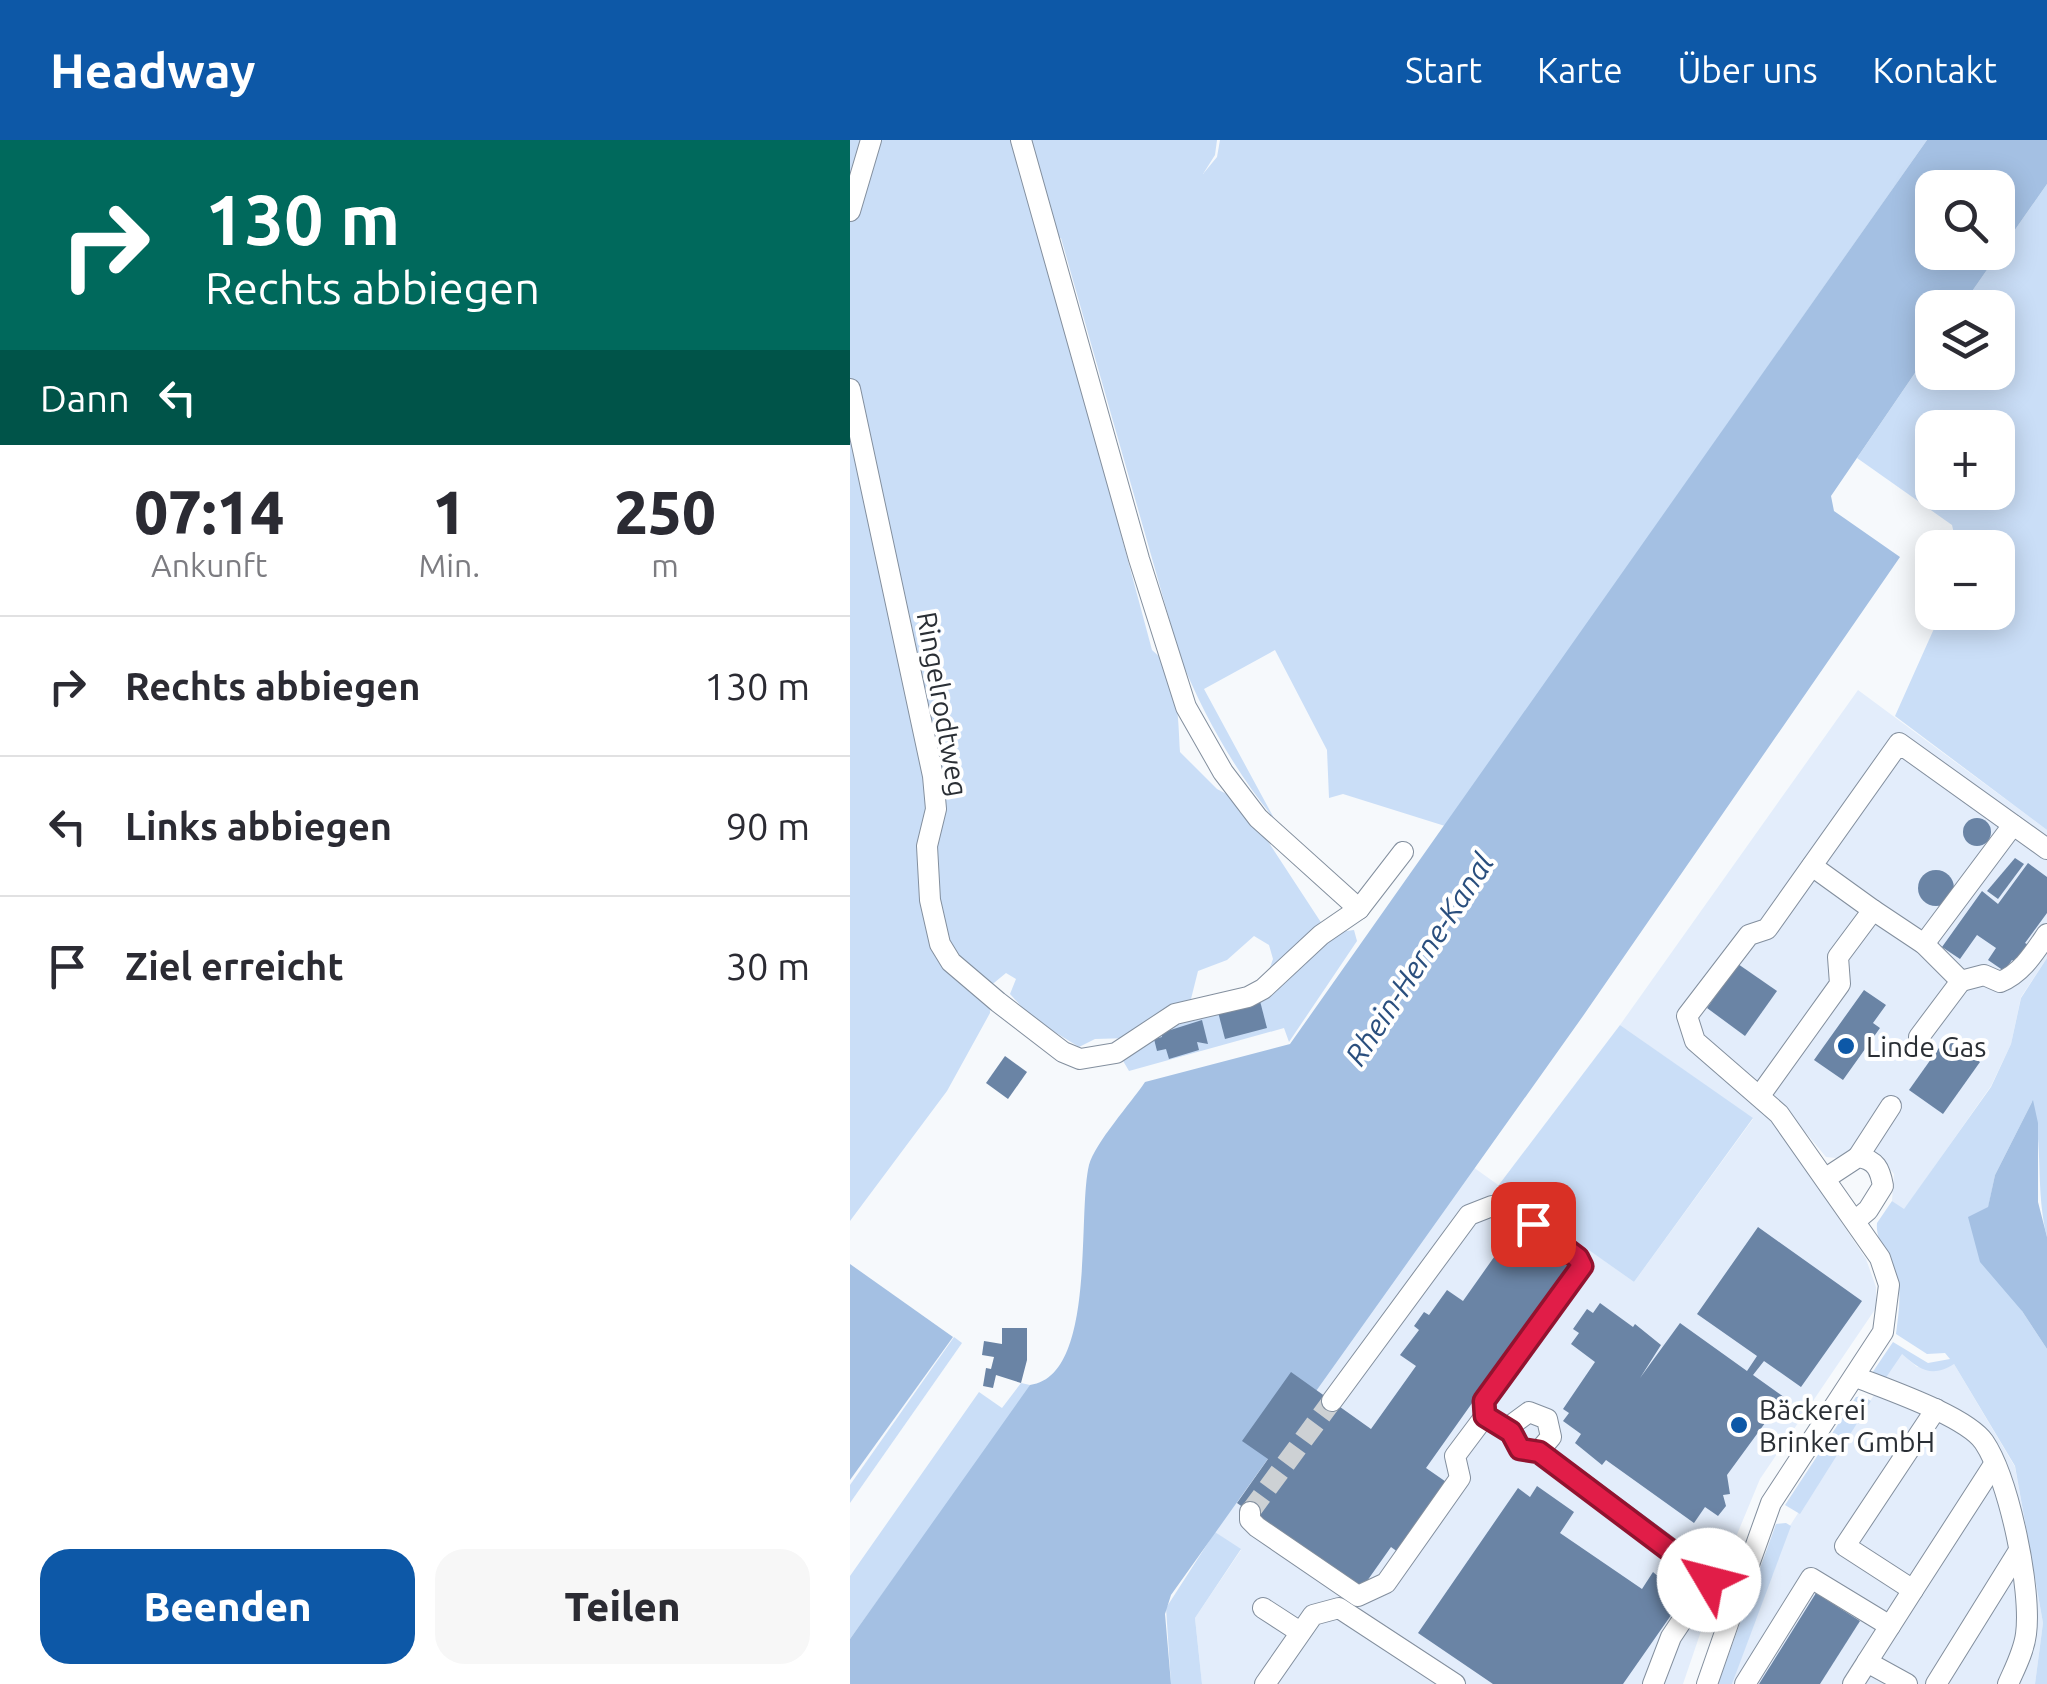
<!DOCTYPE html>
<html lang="de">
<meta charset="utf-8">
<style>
:root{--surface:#fff;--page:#f7f7f7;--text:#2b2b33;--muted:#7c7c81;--line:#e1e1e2;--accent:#0d58a7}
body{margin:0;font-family:Ubuntu,sans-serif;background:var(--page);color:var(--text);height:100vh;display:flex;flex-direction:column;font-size:38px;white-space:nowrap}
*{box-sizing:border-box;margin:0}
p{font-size:32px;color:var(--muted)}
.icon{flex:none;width:55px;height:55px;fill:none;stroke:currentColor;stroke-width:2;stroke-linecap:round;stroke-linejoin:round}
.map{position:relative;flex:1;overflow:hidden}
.drawer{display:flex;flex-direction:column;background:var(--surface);width:850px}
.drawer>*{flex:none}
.banner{background:#00695c;color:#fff;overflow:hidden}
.fabs{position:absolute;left:1065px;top:30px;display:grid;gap:20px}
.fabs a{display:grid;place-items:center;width:100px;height:100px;border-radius:20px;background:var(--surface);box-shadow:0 5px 25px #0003;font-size:50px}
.pin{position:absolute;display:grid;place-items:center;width:85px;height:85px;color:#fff;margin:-42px;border-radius:20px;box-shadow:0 5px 15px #0006}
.me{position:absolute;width:110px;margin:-55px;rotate:307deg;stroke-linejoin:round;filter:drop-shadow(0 0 8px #0008)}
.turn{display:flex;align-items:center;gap:35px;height:210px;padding:0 40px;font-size:45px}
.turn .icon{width:130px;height:130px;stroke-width:2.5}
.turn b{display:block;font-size:70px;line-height:85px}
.then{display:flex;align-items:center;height:95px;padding:0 40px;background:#0003;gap:20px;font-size:38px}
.eta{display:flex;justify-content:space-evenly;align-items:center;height:170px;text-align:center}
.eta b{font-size:60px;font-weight:800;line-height:70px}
.primary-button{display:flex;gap:20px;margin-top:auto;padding:20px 40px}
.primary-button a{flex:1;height:115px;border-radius:30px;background:var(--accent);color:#fff;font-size:40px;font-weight:800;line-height:115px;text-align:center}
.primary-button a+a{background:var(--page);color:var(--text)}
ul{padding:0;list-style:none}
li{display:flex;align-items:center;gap:30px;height:140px;padding:0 40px;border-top:2px solid var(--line)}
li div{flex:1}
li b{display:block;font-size:38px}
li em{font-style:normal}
header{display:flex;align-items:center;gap:60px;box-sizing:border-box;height:140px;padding:0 50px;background:var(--accent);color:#fff}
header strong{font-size:48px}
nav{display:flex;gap:55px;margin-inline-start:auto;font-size:35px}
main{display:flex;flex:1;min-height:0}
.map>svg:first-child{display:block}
.built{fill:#e3edfb}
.green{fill:#cadef7;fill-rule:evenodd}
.water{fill:#a4c0e3;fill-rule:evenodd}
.building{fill:#6a84a5}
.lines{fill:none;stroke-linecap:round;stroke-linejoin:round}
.minor-tunnel{stroke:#cdd1d4;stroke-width:20;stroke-dasharray:20 10;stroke-linecap:butt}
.minor-casing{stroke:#838f9e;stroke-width:22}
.minor{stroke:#fff;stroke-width:20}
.route-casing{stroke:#92132f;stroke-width:25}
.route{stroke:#e11d48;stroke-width:18}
.poi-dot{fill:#0d58a7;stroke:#fff;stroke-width:4}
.labels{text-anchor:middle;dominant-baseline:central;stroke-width:8;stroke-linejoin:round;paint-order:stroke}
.street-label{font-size:28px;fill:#2a2f35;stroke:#fff}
.poi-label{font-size:28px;fill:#2a2f35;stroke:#fff;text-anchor:start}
.water-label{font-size:30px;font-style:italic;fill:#2a4f7e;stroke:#fff}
</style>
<header>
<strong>Headway</strong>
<nav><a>Start</a><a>Karte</a><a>Über uns</a><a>Kontakt</a></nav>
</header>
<main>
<section class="drawer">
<div class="banner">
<div class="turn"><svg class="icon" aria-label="right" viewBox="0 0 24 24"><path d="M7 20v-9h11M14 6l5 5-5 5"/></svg><div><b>130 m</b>Rechts abbiegen</div></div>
<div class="then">Dann<svg class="icon" aria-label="left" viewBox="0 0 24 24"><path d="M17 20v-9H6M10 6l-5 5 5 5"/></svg></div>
</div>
<div class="eta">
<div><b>07:14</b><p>Ankunft</p></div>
<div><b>1</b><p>Min.</p></div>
<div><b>250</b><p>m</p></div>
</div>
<ul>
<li><svg class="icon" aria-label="right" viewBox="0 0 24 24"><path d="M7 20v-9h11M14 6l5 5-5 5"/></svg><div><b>Rechts abbiegen</b></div><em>130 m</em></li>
<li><svg class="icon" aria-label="left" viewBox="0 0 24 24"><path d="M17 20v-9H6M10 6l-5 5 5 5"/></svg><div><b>Links abbiegen</b></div><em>90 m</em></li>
<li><svg class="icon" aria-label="arrive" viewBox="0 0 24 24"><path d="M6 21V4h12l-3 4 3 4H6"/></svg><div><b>Ziel erreicht</b></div><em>30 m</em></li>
</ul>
<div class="primary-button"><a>Beenden</a><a>Teilen</a></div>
</section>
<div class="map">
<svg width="1197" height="1544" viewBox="0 0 1197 1544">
<rect width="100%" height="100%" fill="#f6f9fc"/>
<g class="built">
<polygon points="1008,550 1197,690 1197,818 1171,857 1161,904 1141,946 1054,1070 1042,1061 1044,1034 1029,1015 1001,1010 986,1018 976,1017 956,993 939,1004 1016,1119 1026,1147 1026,1168 910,1339 871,1433 846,1415 833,1431 864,1453 833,1544 352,1544 345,1478 391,1410 365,1392 623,1027 784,1142 903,979 770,885"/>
<polygon points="1051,1213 1067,1227 1104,1224 1165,1327 1193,1483 1185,1544 882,1544 934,1395"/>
</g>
<g class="green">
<path d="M0,0H367L365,15L353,34L367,17L370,0H1077L595,686L493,654L479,658L477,610L425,510L354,549L425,680C385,631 354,576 330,517L211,98L193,104L302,510C329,531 328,580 330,612L367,649L384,658L406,683L474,787L417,836L423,819L419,805L404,796L377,820L348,831L340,863L280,898L245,899L229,907L182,878L160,854L166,839L156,833L139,847L140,873L97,951L0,1081Z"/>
<path d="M1197,44V690L1045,576L1091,473L1148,472V408L1107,407L1102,385L1007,318L1082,208V232H1148V168L1111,167ZM1082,288H1148V352H1082Z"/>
<polygon points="504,790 507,801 439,902 434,888 279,931 272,919 336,879 414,857 489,792"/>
<path d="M1197,818V1097C1185,1050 1194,1006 1182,962L1145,1035L1138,1068L1172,1171L1197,1209V1544H1185L1193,1483L1165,1326L1104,1224C1082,1238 1070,1230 1052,1214L1035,1239L1020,1236L1043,1202L1078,1223L1100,1219L1095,1213L1077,1214L1046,1194C1048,1176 1052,1156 1047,1137C1042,1118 1025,1103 1027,1083L1042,1061L1054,1069L1141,947L1161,904L1171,858Z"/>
<polygon points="770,885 903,978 784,1142 648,1046"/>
<polygon points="104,1197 112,1203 0,1363 0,1345"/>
<polygon points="171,1243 180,1245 178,1251 0,1499 0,1436 129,1252 152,1268"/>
<polygon points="1013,1256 1021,1261 950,1374 935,1365 1006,1257"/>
<polygon points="936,1383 941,1386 882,1544 868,1544 926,1384"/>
<polygon points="365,1392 391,1409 345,1478 352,1544 321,1544 316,1468"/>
</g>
<g class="water">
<path d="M1077,0H1197V44L1111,167L1082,168V208L981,356L984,371L1050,417L733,876L321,1455L315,1474L321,1544H0V1499L180,1245C247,1236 227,1075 239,1025C245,1003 281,963 295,942L440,904ZM1082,48H1148V112H1082Z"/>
<polygon points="1183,960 1188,983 1188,1062 1197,1097 1197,1209 1172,1171 1130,1122 1118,1077 1138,1067 1145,1035"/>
<polygon points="0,1124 103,1197 0,1340"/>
</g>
<g class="building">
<circle cx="1127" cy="692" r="14"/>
<polygon points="1165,718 1174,724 1148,759 1137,751"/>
<polygon points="1178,723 1197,737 1197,773 1175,803 1182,807 1170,825 1162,820 1154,831 1138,820 1146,808 1127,795 1110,819 1092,807 1132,751 1148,764"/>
<circle cx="1086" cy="748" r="18"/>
<polygon points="888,824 927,851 895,896 857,868"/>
<polygon points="1014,850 1036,865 1023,883 1030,888 993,940 964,920"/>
<polygon points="410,861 417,888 375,899 368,872"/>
<polygon points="352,880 358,904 347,902 349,910 319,919 316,909 307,911 304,899 312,897 311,893"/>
<polygon points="1096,898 1130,922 1093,974 1059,950"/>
<polygon points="155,916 177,932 158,959 136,943"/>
<polygon points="666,1086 720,1125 576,1328 602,1346 552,1415 541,1407 510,1451 387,1363 418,1319 392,1301 441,1232 521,1289 566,1226 550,1215 569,1190 564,1186 574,1172 579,1175 597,1150 613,1161"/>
<polygon points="908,1087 1012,1161 951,1247 914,1221 903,1235 938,1260 930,1271 926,1268 877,1335 880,1354 873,1355 876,1366 868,1376 855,1367 844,1383 756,1320 752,1325 725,1303 731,1294 713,1281 719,1273 713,1269 745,1222 721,1204 729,1193 723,1189 737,1169 743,1173 750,1163 783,1187 785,1184 811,1205 790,1238 830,1183 897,1231 907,1216 847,1174"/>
<polygon points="152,1188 177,1188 177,1220 171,1243 146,1235 143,1248 133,1246 136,1228 141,1229 144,1217 132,1215 134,1201 152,1204"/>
<polygon points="687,1346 724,1372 710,1393 792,1449 803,1432 833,1458 773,1544 643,1544 568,1493 668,1348 680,1357"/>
<polygon points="966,1453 1010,1481 970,1544 909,1544"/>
</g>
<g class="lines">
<polyline class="minor-tunnel" points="400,1372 482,1261"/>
<defs>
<g id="minor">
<polyline points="171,0 289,419 336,567 373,632 408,678 509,769"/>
<polyline points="0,71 21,0"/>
<polyline points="0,249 83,636 86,669 77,706 80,760 90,804 101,822 148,862 213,912 230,919 266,913 325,874 398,857 413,849 471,795 509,769 553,712"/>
<polyline points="962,726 1023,770"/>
<polyline points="1074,804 1163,685"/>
<polyline points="1069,897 1111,841"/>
<path d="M911,954L990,844L988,817L1023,770L1074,804L1111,841L1134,835L1150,842C1172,833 1184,813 1197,794"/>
<polyline points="1008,1017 1041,966"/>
<path d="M976,1038L1008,1017C1026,1020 1030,1029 1033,1046L1018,1070L1005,1081"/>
<path d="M1006,1237C1036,1249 1116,1276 1134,1302C1159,1339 1182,1450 1176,1494C1174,1511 1165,1528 1158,1544"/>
<polyline points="482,1261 619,1075 642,1066 660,1068 728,1118 732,1126 635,1261 635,1276 661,1293"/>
<polyline points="1086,1269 995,1406 1063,1450 1143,1326"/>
<polyline points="689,1311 701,1297 697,1279 679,1272 664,1283 661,1293 670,1309 689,1311 887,1458 921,1363 1033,1192 1039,1145 1030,1118 929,974 845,901 837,876 899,795 917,789 1049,603 1197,709"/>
<polyline points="400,1372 400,1380 407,1387 508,1456 536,1443 610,1338 605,1316 635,1276"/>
<polyline points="413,1468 450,1492"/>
<polyline points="415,1544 463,1475 489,1468 605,1544"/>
<polyline points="803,1544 821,1497 859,1440"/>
<polyline points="857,1544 887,1458"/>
<polyline points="895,1544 961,1438 1040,1486"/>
<polyline points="1003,1544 1017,1522"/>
<polyline points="1057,1544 1017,1522 1063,1450"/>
<polyline points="1086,1544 1168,1412"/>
</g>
</defs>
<use href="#minor" class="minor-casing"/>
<use href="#minor" class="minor"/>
</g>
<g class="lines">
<defs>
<polyline id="route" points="683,1084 728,1118 732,1126 634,1261 635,1276 661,1292 670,1309 689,1312 859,1440"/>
</defs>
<use href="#route" class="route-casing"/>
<use href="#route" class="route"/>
</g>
<g class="poi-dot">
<circle cx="996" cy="906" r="10"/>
<circle cx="889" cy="1285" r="10"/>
</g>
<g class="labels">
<g class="street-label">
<text transform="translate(93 564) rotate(80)">Ringelrodtweg</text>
</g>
<g class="poi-label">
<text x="1016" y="906">Linde Gas</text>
<text x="909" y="1269">Bäckerei<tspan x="909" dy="32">Brinker GmbH</tspan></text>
</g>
<g class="water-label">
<text transform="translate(569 819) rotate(-57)">Rhein-Herne-Kanal</text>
</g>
</g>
</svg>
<div class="fabs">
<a><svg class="icon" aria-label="search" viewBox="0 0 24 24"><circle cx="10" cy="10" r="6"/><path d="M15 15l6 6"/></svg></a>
<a><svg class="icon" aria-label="layers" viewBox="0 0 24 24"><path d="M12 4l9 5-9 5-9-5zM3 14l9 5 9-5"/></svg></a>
<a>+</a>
<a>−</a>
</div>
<div class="pin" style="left:683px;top:1084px;background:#d93025"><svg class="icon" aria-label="arrive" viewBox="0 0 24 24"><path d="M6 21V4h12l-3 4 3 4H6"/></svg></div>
<svg class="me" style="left:859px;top:1440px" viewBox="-20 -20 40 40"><circle r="19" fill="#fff"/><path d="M0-13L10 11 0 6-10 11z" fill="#e11d48"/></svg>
</div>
</main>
